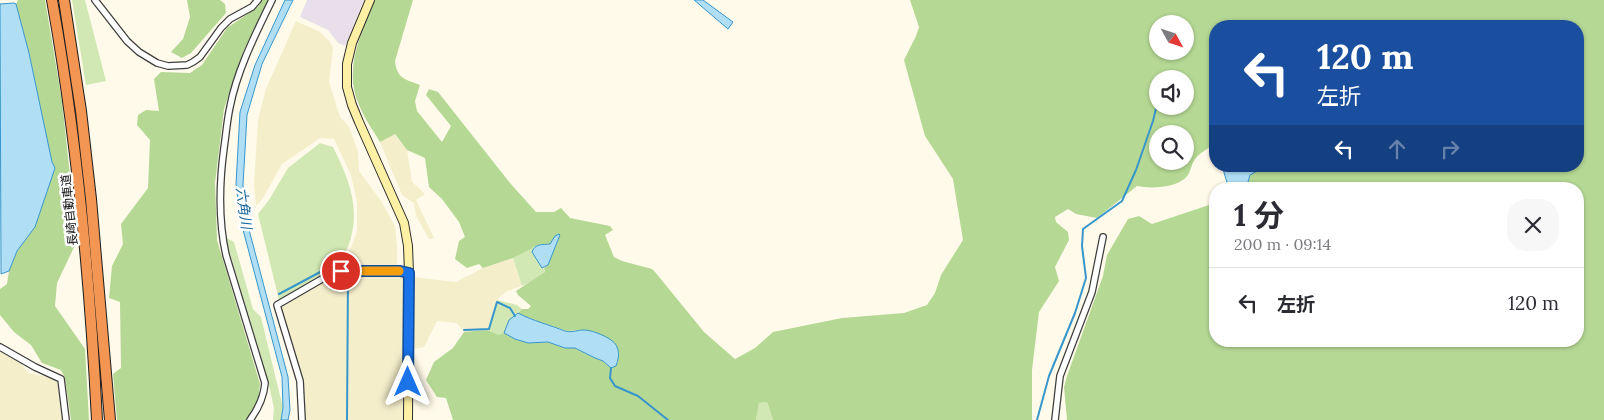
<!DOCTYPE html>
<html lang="ja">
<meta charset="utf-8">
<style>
:root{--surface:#fff;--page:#f7f7f7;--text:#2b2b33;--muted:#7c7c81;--line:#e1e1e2}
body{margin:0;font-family:Lora,"Noto Sans JP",serif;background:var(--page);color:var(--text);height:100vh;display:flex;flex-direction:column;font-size:19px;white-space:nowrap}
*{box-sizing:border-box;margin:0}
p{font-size:16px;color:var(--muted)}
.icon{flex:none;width:28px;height:28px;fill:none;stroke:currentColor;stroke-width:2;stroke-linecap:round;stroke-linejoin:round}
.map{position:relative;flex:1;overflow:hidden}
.panel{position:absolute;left:1209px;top:182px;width:375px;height:165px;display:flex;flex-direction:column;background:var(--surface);border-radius:20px;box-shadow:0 1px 4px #0004}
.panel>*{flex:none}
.guide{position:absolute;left:1209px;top:20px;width:375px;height:152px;border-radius:20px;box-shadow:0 1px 4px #0004;background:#1a4fa0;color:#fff;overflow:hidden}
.needle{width:32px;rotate:130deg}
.tools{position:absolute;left:1149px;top:15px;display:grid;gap:10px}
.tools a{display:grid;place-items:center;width:45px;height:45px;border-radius:50%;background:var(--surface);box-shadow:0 1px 4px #0004;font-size:25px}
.pin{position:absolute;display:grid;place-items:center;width:42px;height:42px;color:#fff;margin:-21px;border:2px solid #fff;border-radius:50%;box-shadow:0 1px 5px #0007}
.me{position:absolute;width:55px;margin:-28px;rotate:0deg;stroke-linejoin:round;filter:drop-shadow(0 0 4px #0008)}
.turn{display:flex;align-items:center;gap:18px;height:105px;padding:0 25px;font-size:22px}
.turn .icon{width:65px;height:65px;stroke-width:2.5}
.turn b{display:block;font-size:35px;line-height:42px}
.lanes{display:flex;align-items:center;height:48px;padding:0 25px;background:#0003;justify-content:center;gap:25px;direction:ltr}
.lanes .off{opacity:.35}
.round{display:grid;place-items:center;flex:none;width:52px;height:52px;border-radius:20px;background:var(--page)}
.head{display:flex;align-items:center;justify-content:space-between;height:85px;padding:0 25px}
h1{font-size:30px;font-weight:700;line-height:38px}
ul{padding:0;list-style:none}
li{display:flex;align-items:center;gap:15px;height:70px;padding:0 25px;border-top:1px solid var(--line)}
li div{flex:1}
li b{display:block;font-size:19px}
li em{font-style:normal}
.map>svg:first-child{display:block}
.industrial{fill:#e9dfea}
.farmland{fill:#f4eecb}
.green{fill:#d1e8b4}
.forest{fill:#b5d894;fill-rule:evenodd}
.water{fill:#afdef5;stroke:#3796cb}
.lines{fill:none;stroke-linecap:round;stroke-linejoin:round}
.stream{stroke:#3796cb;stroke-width:2}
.street-casing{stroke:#3e3e3e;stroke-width:8}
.secondary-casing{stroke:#2d2d2d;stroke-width:10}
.highway-casing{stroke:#1c1c1c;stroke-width:12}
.street{stroke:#fff;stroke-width:5.5}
.secondary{stroke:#fef1a5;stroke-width:8}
.highway{stroke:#f39653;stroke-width:10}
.route-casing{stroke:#114b97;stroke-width:12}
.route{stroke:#1a73e8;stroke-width:9}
.slow{stroke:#f59e0b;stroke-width:9}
.labels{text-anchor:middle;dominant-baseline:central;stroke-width:5;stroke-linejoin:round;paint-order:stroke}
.street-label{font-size:12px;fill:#0b0b0b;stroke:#fff}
.water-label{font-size:14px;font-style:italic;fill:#17669b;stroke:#fff}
</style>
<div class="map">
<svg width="1604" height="420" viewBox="0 0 1604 420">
<rect width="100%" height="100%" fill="#fffae9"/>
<polygon class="industrial" points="307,0 364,0 345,46 338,43 328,30 300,17"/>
<g class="farmland">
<polygon points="296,21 320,32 329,41 333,47 329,82 340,117 349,127 358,152 359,171 381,201 395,226 397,246 397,267 344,267 357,231 357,202 351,175 334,139 320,138 282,164 263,198 256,206 254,184 258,120 266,89"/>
<polygon points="394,134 407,150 412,182 425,194 416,200 434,238 429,239 416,216 414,203 402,195 380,142"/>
<polygon points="513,258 522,286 507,291 497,300 487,330 464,332 457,323 437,321 424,347 413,349 413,277 456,282 483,268"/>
<polygon points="335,275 403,276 403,420 303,420 302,379 282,307"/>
<polygon points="0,352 21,363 28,373 57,379 62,420 0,420"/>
</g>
<g class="green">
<polygon points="72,0 85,0 106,81 86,85"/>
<path d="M320,143L333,147C346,173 359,202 352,233C350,244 344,255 340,265L332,268L279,300L258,214L269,200L288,168Z"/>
<polygon points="225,237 234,242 253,309 261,317 283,408 281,420 273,420 274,408 268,381"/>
<polygon points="530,248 534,248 533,250 545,272 535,280 522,286 513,258"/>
<polygon points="497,300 517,305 522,309 509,320 504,333 499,336 487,330"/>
<polygon points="767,402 773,420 756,420 759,403"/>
</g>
<g class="forest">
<polygon points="18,0 45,0 62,101 77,241 57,283 55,306 85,349 89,420 71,420 65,378 61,370 42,363 31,345 14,332 0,315 0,289 7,284 9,271 17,251 35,227 55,168 52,162 29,53 16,4"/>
<polygon points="187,0 220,0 225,4 226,13 191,53 182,58 171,52 183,39 190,17"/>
<polygon points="262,0 269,0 243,52 224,109 215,183 217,240 260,384 258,401 246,420 117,420 113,374 121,368 120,302 109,298 112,266 123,244 121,224 148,188 150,140 137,125 138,115 146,110 159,111 154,79 161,72 190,73 202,65 227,28 258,7"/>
<path d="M375,0H413L395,61C397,79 405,79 420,85L415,101L417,111L442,142L451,126L426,95L429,89L438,92L510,183L536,212H554L561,208L570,218L610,226L613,230L605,235L614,257L622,261L652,269L655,272L704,332L735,359L755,348L773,332L842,318L904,313L927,305L935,293L941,275L963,240L953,179L925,136L904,60L916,36L919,27L910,0H1604V420H1067L1064,387L1067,376L1103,276L1107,255L1128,219L1139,216L1152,224L1215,203V341H1578V189H1246L1250,175L1266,166L1303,170L1320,166H1578V26H1215V144C1209,148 1201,152 1196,158C1192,162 1191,170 1188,175C1179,188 1151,189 1137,186L1097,218L1076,214L1068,209L1055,217L1056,222L1068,232L1069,240L1055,267L1059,281L1039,312L1032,370V420H773L767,402L759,403L756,420H453L446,398L437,397L426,380L434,362L453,348L464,332L487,330L499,335L504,333L515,339L528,343L548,342L565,348H575L595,358L603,361L611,367L586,330L567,331L527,318L518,313L522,309H528L531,306L518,295L516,291L545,272L544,268L548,265L560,235L555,236L550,244L538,245L513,258L483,268L479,264L467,268L455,259L459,241L465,237L459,222L442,199L429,187L425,158L407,150L395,134L380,142C373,130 364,118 359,105C343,70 361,33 375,0ZM1158,24H1185V51H1158ZM1158,79H1185V106H1158ZM1158,134H1185V161H1158Z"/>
</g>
<g class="water">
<polygon points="285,0 293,0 262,64 247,115 243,185 247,222 288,377 290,410 288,420 281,420 283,408 282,377 241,222 236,184 240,112 255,65"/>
<polygon points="694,0 703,0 733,22 728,29"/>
<polygon points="14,3 16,4 29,53 52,162 55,168 35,227 17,251 9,271 1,274 0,4"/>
<polygon points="1222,166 1320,166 1303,170 1266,166 1250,175 1246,189 1229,189"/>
<path d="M559,234L560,235L548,265L542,268L532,252C535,243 543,245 550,244L555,236Z"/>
<path d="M518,313C533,321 550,325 565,331C571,333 578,330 584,330C593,330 615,339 617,347C620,354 618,360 616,366L611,368L603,361L595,358L575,348H565L548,342L528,343L515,339L504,333L509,320Z"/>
</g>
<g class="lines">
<g class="stream">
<polyline points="279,294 324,270"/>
<polyline points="464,330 489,329 497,302 510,308 515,316"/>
<polyline points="611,368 610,378 615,386 638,396 668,420"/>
<polyline points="347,420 348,276"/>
<polyline points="1037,420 1049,376 1075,313 1086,278 1082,246 1083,229 1122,201 1136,170 1153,121 1158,100"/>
</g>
<defs>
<g id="street">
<polyline points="95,0 127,41 139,52 157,63 168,66 187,65 193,62 200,57 221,28 230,19 252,7 258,0"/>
<polyline points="0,347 35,367 61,379 66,420"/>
<path d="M250,420C258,409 264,397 265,383L226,255C218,219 219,185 224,148C226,135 227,120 230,107C237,70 256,33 272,0"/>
<polyline points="302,420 300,381 277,305 334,272 400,271 409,273"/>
<polyline points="1055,420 1060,376 1092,292 1103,237"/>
</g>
<polyline id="secondary" points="370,0 352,43 347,64 347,87 352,105 359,122 404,223 408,246 409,273 408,420"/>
<g id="highway">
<path d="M52,0C77,139 90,279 97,420"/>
<polyline points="64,0 81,111 91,199 110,420"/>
</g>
</defs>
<use href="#street" class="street-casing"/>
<use href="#secondary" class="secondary-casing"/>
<use href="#highway" class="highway-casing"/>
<use href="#street" class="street"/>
<use href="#secondary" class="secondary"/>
<use href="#highway" class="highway"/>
</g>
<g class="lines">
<defs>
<polyline id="route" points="341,271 400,271 409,273 408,382"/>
</defs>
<use href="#route" class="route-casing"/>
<use href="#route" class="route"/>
<polyline class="slow" points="364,271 399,271"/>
</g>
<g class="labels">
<g class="street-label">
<text transform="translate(69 210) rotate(-96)">長崎自動車道</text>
</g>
<g class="water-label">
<text transform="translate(244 208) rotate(82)">六角川</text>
</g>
</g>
</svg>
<div class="tools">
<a><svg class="needle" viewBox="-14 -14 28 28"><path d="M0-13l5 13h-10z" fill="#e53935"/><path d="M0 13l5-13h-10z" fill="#7c7c81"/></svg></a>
<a><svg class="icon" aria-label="sound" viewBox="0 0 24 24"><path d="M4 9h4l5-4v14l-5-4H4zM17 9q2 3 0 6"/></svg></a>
<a><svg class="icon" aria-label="search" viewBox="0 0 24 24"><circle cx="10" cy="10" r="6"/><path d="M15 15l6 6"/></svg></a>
</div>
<div class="pin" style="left:341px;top:271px;background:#d93025"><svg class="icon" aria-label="arrive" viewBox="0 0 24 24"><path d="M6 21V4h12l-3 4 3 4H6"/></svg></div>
<svg class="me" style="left:408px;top:382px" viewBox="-20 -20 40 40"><path d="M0-17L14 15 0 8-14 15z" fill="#1a73e8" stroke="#fff" stroke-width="4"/></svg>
<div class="guide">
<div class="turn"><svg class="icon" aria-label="left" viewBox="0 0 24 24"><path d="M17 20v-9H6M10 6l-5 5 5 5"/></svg><div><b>120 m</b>左折</div></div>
<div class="lanes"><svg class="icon" aria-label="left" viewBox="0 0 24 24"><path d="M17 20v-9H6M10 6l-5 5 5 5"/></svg><svg class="icon off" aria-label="ahead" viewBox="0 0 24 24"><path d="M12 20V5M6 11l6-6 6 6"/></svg><svg class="icon off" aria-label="right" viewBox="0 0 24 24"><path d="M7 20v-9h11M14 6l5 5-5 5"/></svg></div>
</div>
<section class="panel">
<div class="head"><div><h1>1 分</h1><p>200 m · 09:14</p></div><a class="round"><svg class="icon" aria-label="close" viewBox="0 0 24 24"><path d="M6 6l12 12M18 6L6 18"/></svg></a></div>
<ul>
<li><svg class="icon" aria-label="left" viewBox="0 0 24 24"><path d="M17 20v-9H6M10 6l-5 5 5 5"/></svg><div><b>左折</b></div><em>120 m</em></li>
</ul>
</section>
</div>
